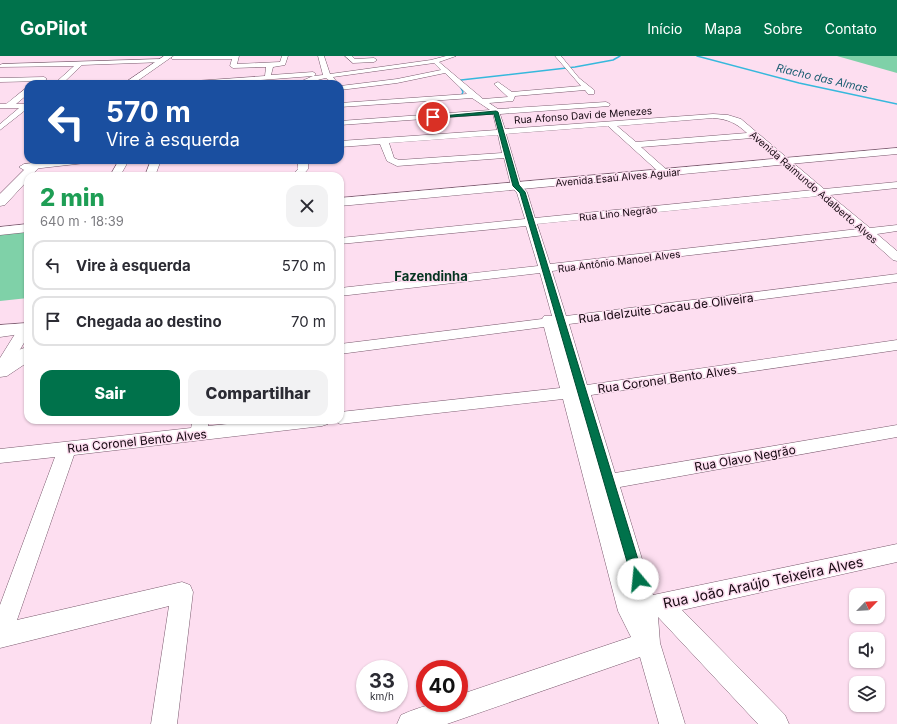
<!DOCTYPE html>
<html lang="pt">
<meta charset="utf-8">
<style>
:root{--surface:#fff;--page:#f2f2f3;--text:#2b2b33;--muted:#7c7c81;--line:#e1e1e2;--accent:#00724b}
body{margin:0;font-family:Inter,sans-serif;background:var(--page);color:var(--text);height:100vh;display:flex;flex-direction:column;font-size:15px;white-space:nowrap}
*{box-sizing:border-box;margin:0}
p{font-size:13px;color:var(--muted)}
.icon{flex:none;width:22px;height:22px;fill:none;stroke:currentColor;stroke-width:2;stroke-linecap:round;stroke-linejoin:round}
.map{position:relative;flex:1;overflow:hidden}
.side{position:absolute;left:24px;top:116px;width:320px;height:252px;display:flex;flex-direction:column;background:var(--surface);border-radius:12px;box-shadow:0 1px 3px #0004}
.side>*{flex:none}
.banner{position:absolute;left:24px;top:24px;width:320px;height:84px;border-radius:12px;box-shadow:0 1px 3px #0004;background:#1a4fa0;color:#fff;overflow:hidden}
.needle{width:26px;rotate:65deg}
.controls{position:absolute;left:849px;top:532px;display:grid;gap:8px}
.controls a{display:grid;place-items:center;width:36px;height:36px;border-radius:8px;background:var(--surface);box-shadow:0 1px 3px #0004;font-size:20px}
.speed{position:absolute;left:356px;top:604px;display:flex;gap:8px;font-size:20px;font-weight:700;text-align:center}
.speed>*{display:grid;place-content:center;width:52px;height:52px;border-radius:50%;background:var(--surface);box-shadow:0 1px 3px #0004;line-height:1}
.speed small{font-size:10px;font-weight:400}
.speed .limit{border:6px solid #d22;background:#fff;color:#111}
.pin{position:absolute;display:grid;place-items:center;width:34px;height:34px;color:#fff;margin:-17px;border:2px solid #fff;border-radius:50%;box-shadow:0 1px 4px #0007}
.me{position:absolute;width:44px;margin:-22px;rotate:343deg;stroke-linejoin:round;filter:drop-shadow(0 0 3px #0008)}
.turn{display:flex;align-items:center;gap:14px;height:84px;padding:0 16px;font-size:18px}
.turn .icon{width:52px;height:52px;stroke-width:2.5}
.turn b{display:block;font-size:28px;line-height:34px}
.round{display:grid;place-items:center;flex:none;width:42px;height:42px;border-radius:12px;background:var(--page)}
.overview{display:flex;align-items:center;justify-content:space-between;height:68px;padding:0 16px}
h1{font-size:24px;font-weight:800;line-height:30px;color:#1e9e55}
.cta{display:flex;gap:8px;margin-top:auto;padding:8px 16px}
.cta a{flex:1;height:46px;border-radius:12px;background:var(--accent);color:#fff;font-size:16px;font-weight:800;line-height:46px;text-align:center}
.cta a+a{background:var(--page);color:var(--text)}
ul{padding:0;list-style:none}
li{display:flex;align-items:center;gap:12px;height:50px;margin:0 8px 6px;padding:0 8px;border:2px solid var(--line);border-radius:12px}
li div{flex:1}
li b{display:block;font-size:15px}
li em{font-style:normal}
header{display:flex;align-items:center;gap:24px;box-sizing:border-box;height:56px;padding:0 20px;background:var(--accent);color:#fff}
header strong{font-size:19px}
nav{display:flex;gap:22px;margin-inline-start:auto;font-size:14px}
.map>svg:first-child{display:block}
.green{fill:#7fd1a8}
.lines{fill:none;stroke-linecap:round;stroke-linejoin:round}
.stream{stroke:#36b8dc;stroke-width:1.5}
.minor-casing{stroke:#7a5a6e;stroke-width:1}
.major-casing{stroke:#7a5a6e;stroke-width:1}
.minor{fill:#fff;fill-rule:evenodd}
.major{fill:#fff;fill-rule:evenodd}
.route{fill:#00724b;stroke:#004a31}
.labels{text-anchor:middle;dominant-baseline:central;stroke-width:3;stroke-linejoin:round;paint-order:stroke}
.far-street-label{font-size:10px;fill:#140810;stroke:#fddef0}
.far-water-label{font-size:11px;font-style:italic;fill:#1b5e72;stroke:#fddef0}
.street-label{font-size:12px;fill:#140810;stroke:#fddef0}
.far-district-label{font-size:13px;font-weight:bold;fill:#053421;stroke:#fddef0}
.near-street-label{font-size:14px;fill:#140810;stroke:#fddef0}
</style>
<header>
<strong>GoPilot</strong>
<nav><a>Início</a><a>Mapa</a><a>Sobre</a><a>Contato</a></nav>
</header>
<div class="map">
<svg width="897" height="668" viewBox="0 0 897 668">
<rect width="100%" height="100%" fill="#fddef0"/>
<g class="green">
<polygon points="837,0 897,0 897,17"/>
<polygon points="28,175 28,242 0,245 0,178"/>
</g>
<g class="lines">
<g class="stream">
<polyline points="697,0 799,27 897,48"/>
<polyline points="461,40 463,36 458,26 461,24 575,11 613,4 620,0"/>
</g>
<defs>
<g id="minor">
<path d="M174,0H239L237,8L280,6L282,0H288L285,9L273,11L271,19L313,16L316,18L314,20L323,19L318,0H324L330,18L431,4L446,0H456L439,6L483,43L508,41L494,28L498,26L512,36L581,30L555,0H561L579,22L594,34V38H588L585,34L515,40L513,45L489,47L498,53L606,46L610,48L609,50L500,58L505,73L713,58L728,59L741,63L824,133L897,126V132L830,139L870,172L897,169V175L877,178L897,195V205L893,204L865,179L552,215L566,260L897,218V226L569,268L587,329L897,284V294L591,339L615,417L897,369V381L620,431L653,539L897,488V506L682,554L785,659L789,668H758L658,561L660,587L685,668H659L640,601L447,668H397L401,659C424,649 434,647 459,647V639L631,581L618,555L563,343L340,368L333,364H340V356L560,332L544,271L340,298V288L542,263L544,260H552L540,217L340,240V232L538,210L526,170L340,188V182L525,163L517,137L511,130L504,102L397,110L387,105L380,88L340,91V85L497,74L493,58L340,69V65L490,54L472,42L340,51V47L467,38L445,17L397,27L340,34V30L397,23L441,14L434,7L333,21L337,26L334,28L326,22C316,24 306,28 295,28L313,20L208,28H176L180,26L265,20L266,11L233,12L230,10L232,3H172V1ZM713,62C728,63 736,67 747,77L636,86L617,70ZM608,70L661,118L664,119L669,116L667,114L641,91L752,82L813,134L535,162L527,136L521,129L506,78ZM498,79L502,97L399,104L394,102L389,87ZM819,140L858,173L550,208L537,168Z"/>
<polygon points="345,0 352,0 355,3 374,2 377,4 374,6 353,7"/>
<polygon points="162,3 164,4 164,6 82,9 62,28 54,28 74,10 0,11 0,9 2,8"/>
<polygon points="0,22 44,21 47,23 44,25 0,26"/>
<polygon points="25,33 28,33 28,38 16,48 28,48 28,52 0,74 0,68 19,52 0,52 0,48 6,48"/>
<polygon points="61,104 90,104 85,107 24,114 19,111 24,108"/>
<polygon points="119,104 129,104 120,120 110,120"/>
<polygon points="151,104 161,104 155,120 145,120"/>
<polygon points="298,104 308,104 308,113 302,120 292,120 298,113"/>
<polygon points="25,269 28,269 28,280 5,319 0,320 0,302 20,270"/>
<polygon points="193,364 209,364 208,370 265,364 330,364 328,368 322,370 74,399 17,564 182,526 190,529 193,536 177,668 151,668 169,550 0,592 0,549 55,401 0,407 0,393 191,372"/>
</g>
<g id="major">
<polygon points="164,0 173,0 133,28 123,28"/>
<polygon points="897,92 897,98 340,150 340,142"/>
<polygon points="34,104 46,104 31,120 28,120 28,124 5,149 0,150 0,138"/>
<polygon points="28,168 28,176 0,179 0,171"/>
<polygon points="28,267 28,277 0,281 0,269"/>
<polygon points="28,291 28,306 7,320 0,321 0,306 21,293"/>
</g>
</defs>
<use href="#minor" class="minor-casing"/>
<use href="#major" class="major-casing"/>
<use href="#minor" class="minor"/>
<use href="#major" class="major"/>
</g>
<polygon class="route" points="496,55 498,56 519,129 525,136 644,523 642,527 638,529 633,527 632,523 520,137 513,130 494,58 433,62 431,61"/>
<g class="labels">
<g class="far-street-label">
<text transform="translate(583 59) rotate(-4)">Rua Afonso Davi de Menezes</text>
<text transform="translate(618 121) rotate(-5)">Avenida Esaú Alves Aguiar</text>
<text transform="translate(814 131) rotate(41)">Avenida Raimundo Adalberto Alves</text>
<text transform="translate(618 157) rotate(-6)">Rua Lino Negrão</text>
<text transform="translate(619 205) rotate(-7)">Rua Antônio Manoel Alves</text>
</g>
<g class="far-water-label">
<text transform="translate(822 22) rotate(13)">Riacho das Almas</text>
</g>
<g class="street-label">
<text transform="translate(666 252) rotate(-7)">Rua Idelzuite Cacau de Oliveira</text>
<text transform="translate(667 323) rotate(-8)">Rua Coronel Bento Alves</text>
<text transform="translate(137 385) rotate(-6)">Rua Coronel Bento Alves</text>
<text transform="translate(745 402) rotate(-10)">Rua Olavo Negrão</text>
</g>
<g class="far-district-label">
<text x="431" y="220">Fazendinha</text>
</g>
<g class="near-street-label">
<text transform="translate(763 526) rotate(-12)">Rua João Araújo Teixeira Alves</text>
</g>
</g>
</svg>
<div class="controls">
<a><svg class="needle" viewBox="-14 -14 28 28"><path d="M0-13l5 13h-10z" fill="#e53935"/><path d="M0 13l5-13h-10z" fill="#7c7c81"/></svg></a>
<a><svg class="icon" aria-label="sound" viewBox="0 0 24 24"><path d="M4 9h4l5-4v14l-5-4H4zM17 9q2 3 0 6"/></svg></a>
<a><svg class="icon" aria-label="layers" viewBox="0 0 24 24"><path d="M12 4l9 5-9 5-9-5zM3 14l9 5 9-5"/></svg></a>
</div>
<div class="speed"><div>33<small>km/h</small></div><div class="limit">40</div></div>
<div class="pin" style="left:433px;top:61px;background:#d93025"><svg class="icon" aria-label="arrive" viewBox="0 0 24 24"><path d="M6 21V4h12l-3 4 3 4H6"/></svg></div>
<svg class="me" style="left:638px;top:523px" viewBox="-20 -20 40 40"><circle r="19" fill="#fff"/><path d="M0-13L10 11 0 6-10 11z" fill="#00724b"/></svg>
<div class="banner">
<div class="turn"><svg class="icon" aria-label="left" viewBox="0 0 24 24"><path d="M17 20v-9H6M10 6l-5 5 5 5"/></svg><div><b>570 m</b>Vire à esquerda</div></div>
</div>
<section class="side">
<div class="overview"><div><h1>2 min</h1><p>640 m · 18:39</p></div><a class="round"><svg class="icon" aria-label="close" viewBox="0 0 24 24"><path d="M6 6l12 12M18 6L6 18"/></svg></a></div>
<ul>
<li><svg class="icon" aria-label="left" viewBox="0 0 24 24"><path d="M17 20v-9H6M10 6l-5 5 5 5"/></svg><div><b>Vire à esquerda</b></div><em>570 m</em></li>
<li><svg class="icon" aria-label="arrive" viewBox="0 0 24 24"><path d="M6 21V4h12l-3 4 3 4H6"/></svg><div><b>Chegada ao destino</b></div><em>70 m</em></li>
</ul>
<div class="cta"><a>Sair</a><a>Compartilhar</a></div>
</section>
</div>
